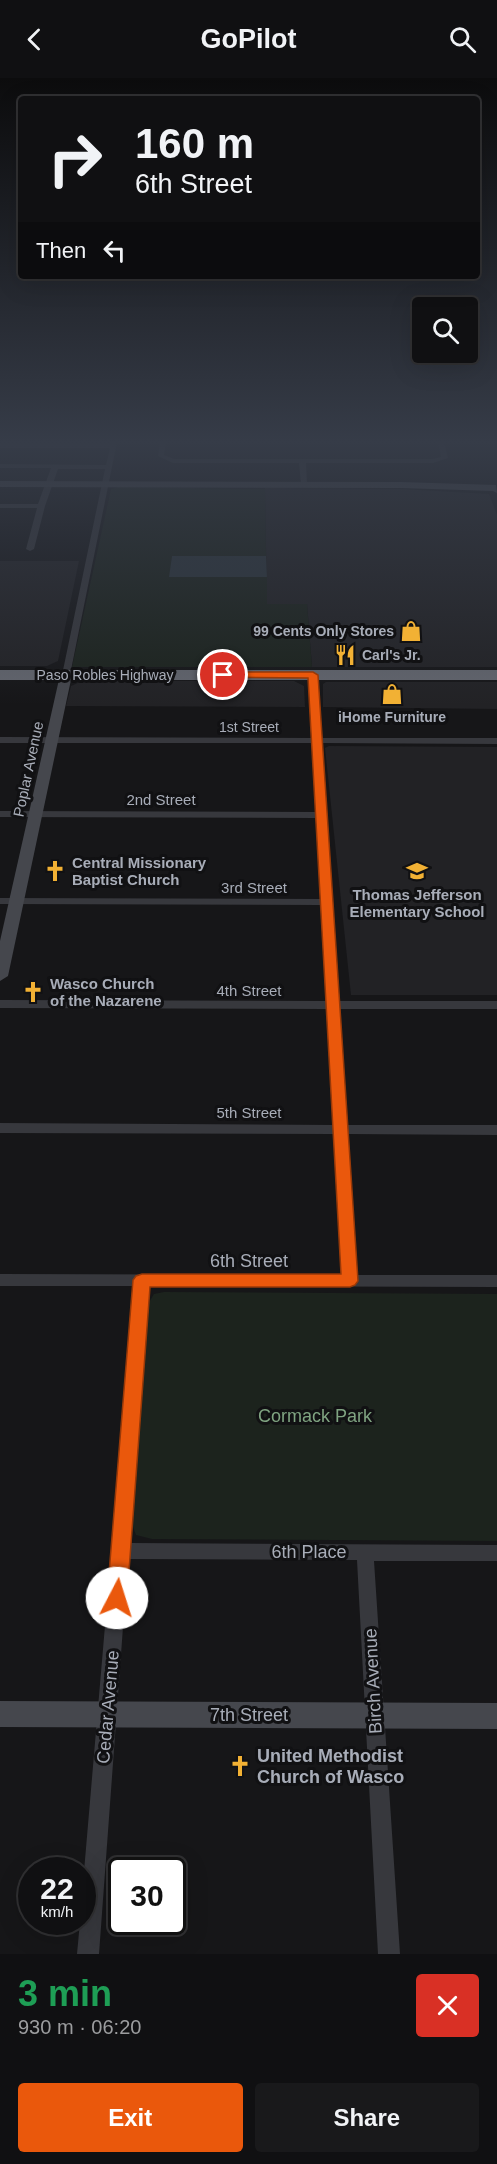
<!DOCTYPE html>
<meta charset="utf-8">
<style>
:root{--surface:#101012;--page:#19191b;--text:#f1f3f6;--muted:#9c9d9f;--line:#303032;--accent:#ea580c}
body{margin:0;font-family:Arial,sans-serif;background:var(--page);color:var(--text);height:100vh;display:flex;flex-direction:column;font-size:22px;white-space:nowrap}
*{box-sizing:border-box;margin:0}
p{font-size:20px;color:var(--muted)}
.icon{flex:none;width:33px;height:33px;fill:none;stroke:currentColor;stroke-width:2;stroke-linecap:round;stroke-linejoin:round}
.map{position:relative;height:1876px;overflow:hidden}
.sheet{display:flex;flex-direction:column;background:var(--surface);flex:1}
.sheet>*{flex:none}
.top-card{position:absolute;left:18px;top:18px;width:462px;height:183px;border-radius:6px;box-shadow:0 6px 24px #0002,0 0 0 2px var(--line);background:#101012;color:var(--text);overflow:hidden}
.buttons{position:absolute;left:412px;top:219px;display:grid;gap:12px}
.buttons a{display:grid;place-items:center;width:66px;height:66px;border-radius:6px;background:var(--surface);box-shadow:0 6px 24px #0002,0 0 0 2px var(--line);font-size:30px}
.speed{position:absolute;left:18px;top:1779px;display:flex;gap:12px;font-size:30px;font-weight:700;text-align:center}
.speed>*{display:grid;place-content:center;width:78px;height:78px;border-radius:50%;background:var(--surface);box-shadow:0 6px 24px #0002,0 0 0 2px var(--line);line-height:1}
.speed small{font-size:15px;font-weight:400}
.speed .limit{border:3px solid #111;border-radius:9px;background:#fff;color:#111}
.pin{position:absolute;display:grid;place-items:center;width:51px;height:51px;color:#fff;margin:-26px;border:3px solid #fff;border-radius:50%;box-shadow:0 2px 6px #0007}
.me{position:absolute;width:66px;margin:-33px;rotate:5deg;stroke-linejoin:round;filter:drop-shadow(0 0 4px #0008)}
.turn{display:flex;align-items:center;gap:21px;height:126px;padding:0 18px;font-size:27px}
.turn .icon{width:78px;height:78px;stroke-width:2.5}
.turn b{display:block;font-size:42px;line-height:51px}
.then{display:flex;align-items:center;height:57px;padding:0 18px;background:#0003;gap:12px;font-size:22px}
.round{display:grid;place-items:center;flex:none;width:63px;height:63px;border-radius:6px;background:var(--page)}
.summary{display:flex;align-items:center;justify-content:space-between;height:102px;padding:0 18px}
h1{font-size:36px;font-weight:800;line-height:45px;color:#1e9e55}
.cta{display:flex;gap:12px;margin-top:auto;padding:12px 18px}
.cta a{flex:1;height:69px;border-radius:6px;background:var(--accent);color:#fff;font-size:24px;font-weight:800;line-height:69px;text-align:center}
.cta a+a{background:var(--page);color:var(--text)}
header{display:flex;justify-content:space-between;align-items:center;height:78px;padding:0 18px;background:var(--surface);font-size:27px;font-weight:800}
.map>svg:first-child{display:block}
.built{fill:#222225}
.green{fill:#1c231d}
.water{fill:#2c353c}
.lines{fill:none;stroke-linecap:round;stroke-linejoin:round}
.street{fill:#37383d;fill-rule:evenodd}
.secondary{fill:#45474d;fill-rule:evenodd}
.highway{fill:#63666e;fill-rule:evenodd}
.route{fill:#ea580c;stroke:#983908;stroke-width:1.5}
.labels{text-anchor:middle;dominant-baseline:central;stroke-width:6;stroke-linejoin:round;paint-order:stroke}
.far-poi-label{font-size:14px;font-weight:bold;fill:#a8adb8;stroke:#111113;text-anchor:end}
.far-street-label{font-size:14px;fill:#a8adb8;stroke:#111113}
.street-label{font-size:15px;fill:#a8adb8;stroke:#111113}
.poi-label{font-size:15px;font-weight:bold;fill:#a8adb8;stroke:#111113;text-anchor:start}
.near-street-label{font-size:18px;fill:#a8adb8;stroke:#111113}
.near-park-label{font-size:18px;fill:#7fa381;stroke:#111113}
.near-poi-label{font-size:18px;font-weight:bold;fill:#a8adb8;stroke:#111113;text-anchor:start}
</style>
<header><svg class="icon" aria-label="back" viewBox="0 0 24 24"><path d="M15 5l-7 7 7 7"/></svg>GoPilot<svg class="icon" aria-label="search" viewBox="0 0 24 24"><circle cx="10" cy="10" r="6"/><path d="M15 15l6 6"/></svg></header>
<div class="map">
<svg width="497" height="1876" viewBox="0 0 497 1876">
<rect width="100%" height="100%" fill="#161618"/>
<g class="built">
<polygon points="265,410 402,411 489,416 497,437 497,589 312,589 307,526 267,526"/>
<polygon points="0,483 79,483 58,583 47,588 0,588"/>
<polygon points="82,603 294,603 304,608 305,629 66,628 71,608"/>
<polygon points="326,604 497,604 497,631 323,629 323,606"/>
<polygon points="329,668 497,669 497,917 351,917 325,670"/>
</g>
<g class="green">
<polygon points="118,409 265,411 266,478 172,478 170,499 267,499 267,526 307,526 312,589 72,589 111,411"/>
<polygon points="164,1214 497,1216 497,1463 152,1461 136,1457 133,1449 132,1441 148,1226 154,1216"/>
</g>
<polygon class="water" points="172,478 266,478 267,499 169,499"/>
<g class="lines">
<g class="street">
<polygon points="111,364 117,364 70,597 66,600 62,597 105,391 58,391 45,428 34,471 30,473 26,471 37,430 0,430 0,426 38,426 51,390 0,390 0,386 106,387 110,370 0,370 0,366 110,366"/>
<polygon points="160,364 166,364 164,377 174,381 433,381 441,379 438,364 444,364 448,380 433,385 306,385 307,406 304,408 301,406 299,385 173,385 158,378"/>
<polygon points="313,594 317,597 321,660 497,660 497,666 322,665 339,923 497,923 497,931 339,931 347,1047 497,1047 497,1057 348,1056 357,1197 497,1197 497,1209 149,1208 129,1465 497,1467 497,1483 374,1483 400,1876 378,1876 357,1482 128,1481 99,1876 77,1876 80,1844 82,1844 82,1817 134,1208 0,1208 0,1196 342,1197 334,1056 0,1055 0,1045 334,1047 327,931 0,930 0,922 327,923 322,827 0,826 0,820 321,821 317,740 0,739 0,733 316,734 312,665 0,665 0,659 312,660 309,597"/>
</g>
<g class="secondary">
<polygon points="0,403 401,404 496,407 497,415 493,413 401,410 0,409"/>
<polygon points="66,593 72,597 8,898 0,903 0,863 60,597"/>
<polygon points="0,1623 497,1625 497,1651 0,1649"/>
</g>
<rect class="highway" x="0" y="592" width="497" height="10"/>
</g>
<linearGradient id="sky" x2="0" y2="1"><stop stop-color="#0c0c0d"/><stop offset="0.58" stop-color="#363c48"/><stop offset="1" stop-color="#363c48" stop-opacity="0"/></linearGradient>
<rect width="497" height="627" fill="url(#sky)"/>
<polygon class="route" points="223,594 313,594 318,597 358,1203 355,1207 350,1209 150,1209 127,1520 124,1527 117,1530 109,1527 107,1520 133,1202 136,1198 142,1196 341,1196 308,600 219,599 218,597"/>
<defs>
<symbol id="shop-bare" viewBox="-9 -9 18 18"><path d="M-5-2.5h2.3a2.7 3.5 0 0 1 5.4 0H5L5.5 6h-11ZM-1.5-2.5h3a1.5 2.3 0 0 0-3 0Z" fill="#f2b134" stroke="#111113" stroke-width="2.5" paint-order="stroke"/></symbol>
<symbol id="restaurant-bare" viewBox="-9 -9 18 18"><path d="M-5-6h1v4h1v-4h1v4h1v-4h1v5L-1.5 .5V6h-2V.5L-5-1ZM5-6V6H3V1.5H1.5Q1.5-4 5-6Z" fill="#f2b134" stroke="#111113" stroke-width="2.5" paint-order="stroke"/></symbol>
<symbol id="church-bare" viewBox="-9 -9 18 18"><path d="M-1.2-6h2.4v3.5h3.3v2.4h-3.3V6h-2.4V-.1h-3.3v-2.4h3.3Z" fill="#f2b134" stroke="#111113" stroke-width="2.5" paint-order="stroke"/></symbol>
<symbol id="school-bare" viewBox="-9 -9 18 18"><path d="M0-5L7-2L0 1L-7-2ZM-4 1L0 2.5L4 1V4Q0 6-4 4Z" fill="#f2b134" stroke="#111113" stroke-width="2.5" paint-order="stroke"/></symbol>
</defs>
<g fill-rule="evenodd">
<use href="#shop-bare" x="396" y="538" width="30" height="30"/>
<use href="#restaurant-bare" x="330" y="562" width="30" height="30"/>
<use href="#shop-bare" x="377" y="601" width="30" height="30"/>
<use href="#church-bare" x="40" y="778" width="30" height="30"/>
<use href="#school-bare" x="402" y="778" width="30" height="30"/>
<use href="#church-bare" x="18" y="899" width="30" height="30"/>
<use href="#church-bare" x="225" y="1673" width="30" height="30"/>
</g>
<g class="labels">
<g class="far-poi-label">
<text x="394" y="553">99 Cents Only Stores</text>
<text x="362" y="577" text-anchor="start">Carl's Jr.</text>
<text x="392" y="639" text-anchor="middle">iHome Furniture</text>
</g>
<g class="far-street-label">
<text x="105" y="597">Paso Robles Highway</text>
<text x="249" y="649">1st Street</text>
</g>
<g class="street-label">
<text transform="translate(28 691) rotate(-78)">Poplar Avenue</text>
<text x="161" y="721">2nd Street</text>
<text x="254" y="809">3rd Street</text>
<text x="249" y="912">4th Street</text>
<text x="249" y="1034">5th Street</text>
</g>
<g class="poi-label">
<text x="72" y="784">Central Missionary<tspan x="72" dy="17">Baptist Church</tspan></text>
<text x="417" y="816" text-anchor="middle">Thomas Jefferson<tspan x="417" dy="17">Elementary School</tspan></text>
<text x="50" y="905">Wasco Church<tspan x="50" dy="17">of the Nazarene</tspan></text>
</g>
<g class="near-street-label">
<text x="249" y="1183">6th Street</text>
<text x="309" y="1474">6th Place</text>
<text transform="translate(373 1603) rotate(-93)">Birch Avenue</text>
<text transform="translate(108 1629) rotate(-85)">Cedar Avenue</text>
<text x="249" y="1637">7th Street</text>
</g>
<g class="near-park-label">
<text x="315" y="1338">Cormack Park</text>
</g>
<g class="near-poi-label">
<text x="257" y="1678">United Methodist<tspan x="257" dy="21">Church of Wasco</tspan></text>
</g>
</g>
</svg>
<div class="buttons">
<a><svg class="icon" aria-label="search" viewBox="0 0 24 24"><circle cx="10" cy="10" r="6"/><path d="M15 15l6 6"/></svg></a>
</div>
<div class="speed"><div>22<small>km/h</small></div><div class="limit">30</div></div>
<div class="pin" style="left:223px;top:597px;background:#d93025"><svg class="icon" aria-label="arrive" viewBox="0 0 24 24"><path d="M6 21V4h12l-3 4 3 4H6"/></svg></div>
<svg class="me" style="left:117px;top:1520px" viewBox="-20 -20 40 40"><circle r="19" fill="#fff"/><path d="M0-13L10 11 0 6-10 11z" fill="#ea580c"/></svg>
<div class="top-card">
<div class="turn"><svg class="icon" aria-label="right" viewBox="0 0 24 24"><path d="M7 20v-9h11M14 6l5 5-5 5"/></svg><div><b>160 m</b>6th Street</div></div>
<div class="then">Then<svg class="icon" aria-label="left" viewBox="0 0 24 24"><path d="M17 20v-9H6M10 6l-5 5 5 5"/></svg></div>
</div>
</div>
<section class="sheet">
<div class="summary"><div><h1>3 min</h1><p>930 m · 06:20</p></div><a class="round" style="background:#d93025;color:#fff"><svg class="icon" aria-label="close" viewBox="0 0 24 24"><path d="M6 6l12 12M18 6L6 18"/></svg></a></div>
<div class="cta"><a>Exit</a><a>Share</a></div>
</section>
